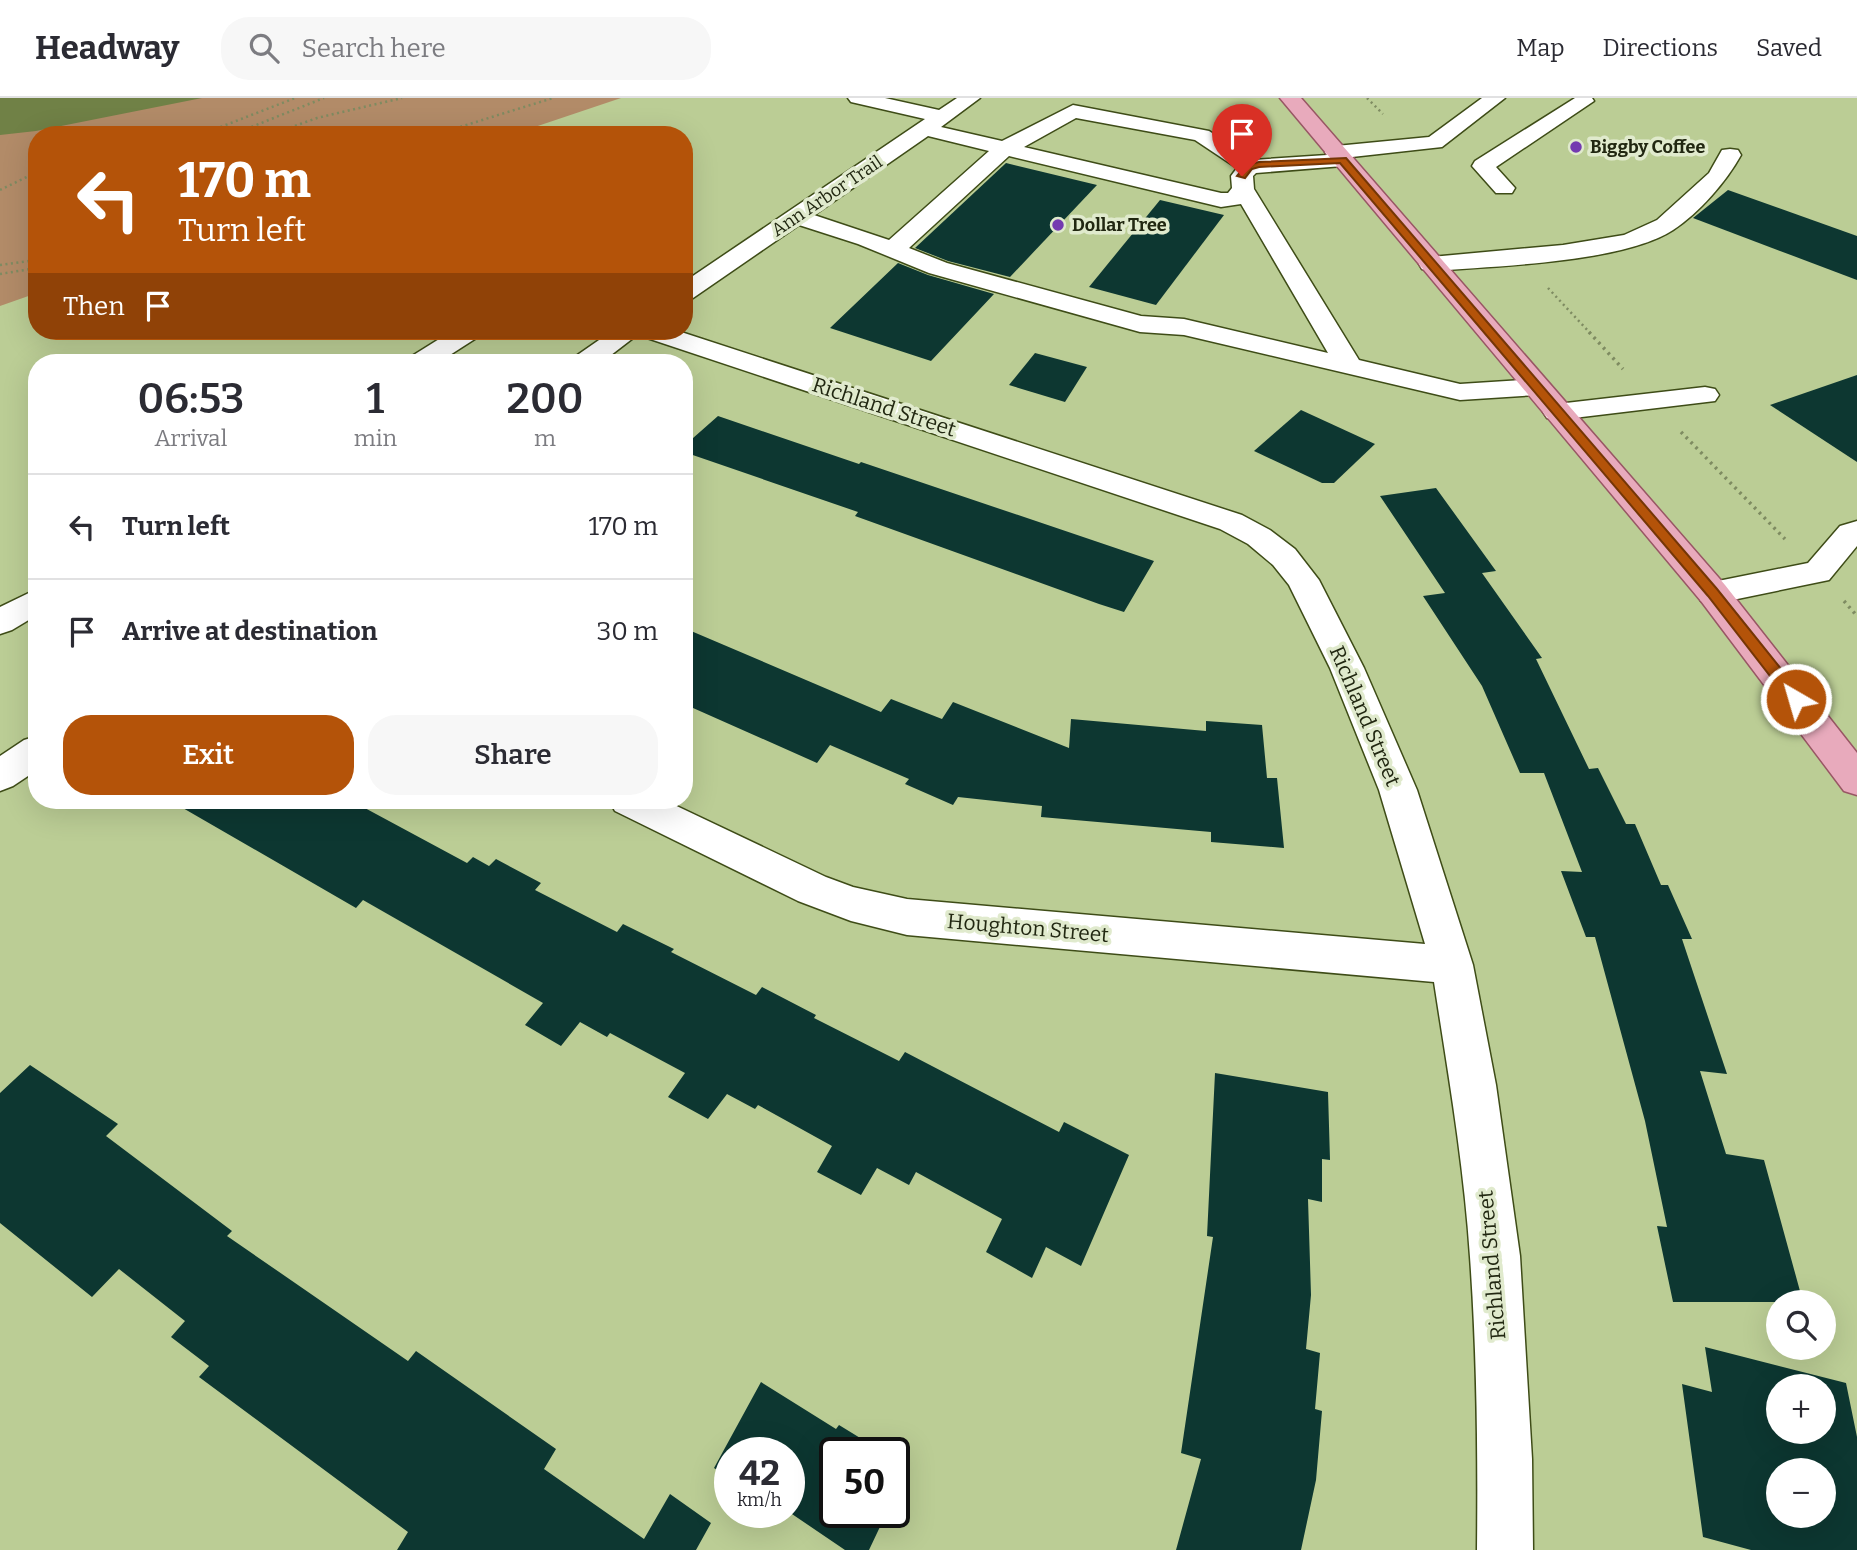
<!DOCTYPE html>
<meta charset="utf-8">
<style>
:root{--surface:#fff;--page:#f7f7f7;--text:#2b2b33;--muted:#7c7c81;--line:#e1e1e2;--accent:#b45309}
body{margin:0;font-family:Bitter,serif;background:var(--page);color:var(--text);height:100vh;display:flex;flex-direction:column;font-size:26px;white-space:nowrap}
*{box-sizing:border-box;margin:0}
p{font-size:23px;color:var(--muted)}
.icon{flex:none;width:38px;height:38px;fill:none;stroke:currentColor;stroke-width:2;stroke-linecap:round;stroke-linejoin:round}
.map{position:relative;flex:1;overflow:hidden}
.panel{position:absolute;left:28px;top:256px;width:665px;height:455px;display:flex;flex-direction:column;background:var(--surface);border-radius:28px;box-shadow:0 7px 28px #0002}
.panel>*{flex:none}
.banner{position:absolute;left:28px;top:28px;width:665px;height:214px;border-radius:28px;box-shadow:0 7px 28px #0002;background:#b45309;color:#fff;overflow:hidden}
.buttons{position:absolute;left:1766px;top:1192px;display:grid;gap:14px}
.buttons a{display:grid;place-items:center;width:70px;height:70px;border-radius:50%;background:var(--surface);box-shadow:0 7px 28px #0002;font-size:35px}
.speed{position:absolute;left:714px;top:1339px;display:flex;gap:14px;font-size:35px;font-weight:700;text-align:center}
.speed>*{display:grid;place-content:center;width:91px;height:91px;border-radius:50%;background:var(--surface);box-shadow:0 7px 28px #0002;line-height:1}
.speed small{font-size:18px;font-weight:400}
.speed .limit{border:4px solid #111;border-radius:10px;background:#fff;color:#111}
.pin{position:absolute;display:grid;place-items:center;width:60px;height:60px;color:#fff;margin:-72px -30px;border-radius:50% 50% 50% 0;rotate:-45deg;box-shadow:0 0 7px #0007}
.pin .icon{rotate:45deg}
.me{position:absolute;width:77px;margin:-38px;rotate:322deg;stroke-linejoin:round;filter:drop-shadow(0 0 5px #0008)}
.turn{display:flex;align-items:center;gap:24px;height:147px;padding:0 35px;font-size:32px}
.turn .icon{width:91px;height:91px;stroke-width:2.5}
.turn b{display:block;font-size:49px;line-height:60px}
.then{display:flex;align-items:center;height:66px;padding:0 35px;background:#0003;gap:14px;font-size:26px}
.eta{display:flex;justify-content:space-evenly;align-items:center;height:119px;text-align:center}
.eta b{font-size:42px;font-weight:600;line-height:49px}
.primary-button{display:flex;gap:14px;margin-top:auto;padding:14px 35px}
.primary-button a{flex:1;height:80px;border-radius:28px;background:var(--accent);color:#fff;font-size:28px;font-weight:600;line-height:80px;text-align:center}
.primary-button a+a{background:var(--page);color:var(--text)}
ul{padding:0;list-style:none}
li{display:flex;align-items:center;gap:21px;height:105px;padding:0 35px;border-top:2px solid var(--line)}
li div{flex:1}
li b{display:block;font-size:26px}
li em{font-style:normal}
header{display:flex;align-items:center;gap:42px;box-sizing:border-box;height:98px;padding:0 35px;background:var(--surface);border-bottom:2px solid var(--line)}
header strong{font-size:33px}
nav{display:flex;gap:38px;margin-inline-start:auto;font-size:24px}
.search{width:490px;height:63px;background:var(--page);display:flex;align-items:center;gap:18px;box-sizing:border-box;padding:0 24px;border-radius:28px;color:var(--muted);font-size:26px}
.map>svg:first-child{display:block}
.green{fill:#b28b68}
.water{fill:#708146}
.building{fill:#0d3731;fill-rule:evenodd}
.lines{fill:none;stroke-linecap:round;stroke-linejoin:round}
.minor-casing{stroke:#3e4c17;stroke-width:3}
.major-casing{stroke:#985764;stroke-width:3}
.path-far1{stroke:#7e8b61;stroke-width:2.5;stroke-dasharray:2 3.5;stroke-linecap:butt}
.path{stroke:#7e8b61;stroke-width:3.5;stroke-dasharray:2.5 4.5;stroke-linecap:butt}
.minor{fill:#fff;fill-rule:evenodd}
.major{fill:#e8aabc;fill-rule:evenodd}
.route{fill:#b45309;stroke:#753606;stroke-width:2}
.poi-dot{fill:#743ab0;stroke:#e0eacd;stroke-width:2.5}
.labels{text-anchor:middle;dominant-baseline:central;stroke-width:7;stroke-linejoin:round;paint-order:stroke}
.far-poi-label{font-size:18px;font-weight:bold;fill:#212711;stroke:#e0eacd;text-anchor:start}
.far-street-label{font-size:18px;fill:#212711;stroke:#e0eacd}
.street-label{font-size:21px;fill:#212711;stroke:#e0eacd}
</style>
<header>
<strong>Headway</strong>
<div class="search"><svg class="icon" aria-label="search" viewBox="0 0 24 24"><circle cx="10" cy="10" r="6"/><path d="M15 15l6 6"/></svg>Search here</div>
<nav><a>Map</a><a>Directions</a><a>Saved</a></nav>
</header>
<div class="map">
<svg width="1857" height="1452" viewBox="0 0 1857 1452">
<rect width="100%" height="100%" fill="#bbcd95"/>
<polygon class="green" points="0,0 621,0 511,37 37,37 37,195 0,208"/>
<polygon class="water" points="0,0 202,0 36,33 0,37"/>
<g class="building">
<polygon points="1006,65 1097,87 1010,179 948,163 915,150"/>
<polygon points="1728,92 1857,138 1857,182 1693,120"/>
<polygon points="1160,102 1224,117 1156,207 1089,189"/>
<polygon points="898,165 928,177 994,196 931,263 830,230"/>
<polygon points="1035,255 1087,269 1065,304 1009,287"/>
<polygon points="1857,277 1857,364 1770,307"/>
<polygon points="1301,312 1375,346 1334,385 1322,385 1254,353"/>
<polygon points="718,318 859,366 861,364 1154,463 1124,514 1099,506 855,418 858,414 684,354 684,348"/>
<polygon points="1436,390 1496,473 1482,475 1542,560 1536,561 1589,671 1598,670 1626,726 1635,726 1661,787 1668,787 1692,841 1682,841 1727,976 1700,973 1726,1056 1764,1062 1803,1204 1673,1204 1657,1128 1667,1129 1645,1023 1595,839 1586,839 1561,773 1582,774 1544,675 1520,675 1482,588 1423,498 1445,495 1380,398"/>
<polygon points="684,530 881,614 891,601 942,621 953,604 1069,650 1071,621 1206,633 1206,623 1262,627 1267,680 1277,680 1284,750 1211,744 1211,734 1041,719 1042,708 958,699 953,707 905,686 909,681 830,647 817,665 684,606"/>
<polygon points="169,702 350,702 467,765 473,759 489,768 496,761 541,785 535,792 617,834 623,826 674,851 671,854 756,897 762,889 816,917 814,920 899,963 905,954 1059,1034 1064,1024 1129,1057 1081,1168 1046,1149 1032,1180 986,1154 1002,1121 916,1074 909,1087 877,1070 861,1097 817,1074 832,1048 758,1007 755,1011 727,996 708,1021 668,999 685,975 610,935 607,939 580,924 561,948 525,927 543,905 363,802 356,810"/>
<polygon points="30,967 118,1026 106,1038 232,1133 227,1138 408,1263 416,1253 556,1351 544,1371 644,1441 670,1396 711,1425 696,1452 397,1452 408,1434 199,1279 209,1268 171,1239 185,1223 119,1171 92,1199 0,1125 0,995"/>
<polygon points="1215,975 1328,994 1330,1062 1322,1061 1322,1104 1308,1101 1311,1197 1306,1251 1320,1255 1315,1311 1322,1313 1316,1382 1301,1452 1176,1452 1201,1361 1181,1355 1213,1139 1207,1138"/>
<path d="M1705,1249L1846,1285L1857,1339V1452H1751L1703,1439L1682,1286L1712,1294ZM1778,1288H1824V1334H1778ZM1778,1372H1824V1418H1778Z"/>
<polygon points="761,1284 836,1331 839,1327 883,1354 835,1354 835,1414 887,1414 869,1452 845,1452 789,1414 789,1354 730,1354 730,1380 714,1370"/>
<polygon points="894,1362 908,1370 894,1399"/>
</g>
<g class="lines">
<defs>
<g id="minor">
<path d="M848,0H885L939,12L957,0H980L941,29L1002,43L1073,7L1209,33L1253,62L1327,57L1325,54L1328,49L1336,48L1429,39L1482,0H1505L1442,49L1352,59L1354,62L1351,67L1343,68L1256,75L1253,78L1254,91L1359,262L1460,286L1536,281L1546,283L1550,289L1546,295L1536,297L1460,302L1184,237L1140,234L929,175L858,146L799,127L693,200L684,202V184L925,21L851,4ZM1076,20L1195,42L1237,70L1231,78L1232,90L1228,95H1221L1024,49ZM928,38L989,53L889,142L814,117ZM1009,58L1221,109L1241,106L1328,255L1184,221L1141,218L947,165L909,150Z"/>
<polygon points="1575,0 1592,0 1594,3 1496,69 1515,90 1512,95 1496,95 1472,68 1475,63"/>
<path d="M1730,51L1738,52L1741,57C1726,84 1699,115 1673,132C1622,165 1494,168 1431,173L1422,171L1419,166L1422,161L1431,159L1563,147L1624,137L1657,122L1709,75L1722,52Z"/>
<polygon points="452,233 482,233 478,239 439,264 408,264 412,258"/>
<path d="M612,233H678L1242,417L1270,432L1295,451L1319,482L1364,570L1417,692L1473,867L1496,987L1520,1158L1532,1361L1533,1452H1477C1478,1355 1477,1256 1470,1159C1464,1067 1448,975 1434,884L907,837L851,823L798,803L615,713L609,702H664L826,779L853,789L907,801L1425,846L1379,692L1330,570L1289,487L1273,467L1248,446L1220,431L644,239L641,234L602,264H572L576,258Z"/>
<polygon points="1705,289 1715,291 1719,297 1715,303 1557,322 1547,320 1543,314 1547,308 1557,306"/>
<polygon points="1857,423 1857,448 1829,482 1713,506 1701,503 1697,495 1701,487 1713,484 1808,465 1840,428"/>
<polygon points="37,491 37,517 12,532 0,536 0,509"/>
<polygon points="37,638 37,672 13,688 0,693 0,658 24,642"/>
</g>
<polygon id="major" points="1280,0 1301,0 1725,487 1857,655 1857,697 1844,693 1701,503"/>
</defs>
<use href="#minor" class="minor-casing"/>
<use href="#major" class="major-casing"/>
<g class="path-far1">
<polyline points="1367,0 1383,16"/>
<polyline points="91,37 161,30 168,33 162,37"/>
<polyline points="200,37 295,0"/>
<polyline points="231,37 324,0"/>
<polyline points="269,37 317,20 402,0"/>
<polyline points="434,37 553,0"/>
<polyline points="0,92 37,74"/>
<polyline points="0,167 37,162"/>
<polyline points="0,176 37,170"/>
<polyline points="1548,190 1591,236"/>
</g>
<g class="path">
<polyline points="1589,234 1623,271"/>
<polyline points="1681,334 1785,441"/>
<polyline points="1844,503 1857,518"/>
</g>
<use href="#minor" class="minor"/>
<use href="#major" class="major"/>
</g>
<polygon class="route" points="1346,60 1717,491 1802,597 1804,601 1802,605 1791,605 1708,498 1340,65 1259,69 1252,71 1245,80 1237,78 1246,67 1259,64"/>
<g class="poi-dot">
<circle cx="1576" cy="49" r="7"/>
<circle cx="1058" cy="127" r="7"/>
</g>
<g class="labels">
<g class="far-poi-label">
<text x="1590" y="49">Biggby Coffee</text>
<text x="1072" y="127">Dollar Tree</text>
</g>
<g class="far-street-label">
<text transform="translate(827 98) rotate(-34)">Ann Arbor Trail</text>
</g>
<g class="street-label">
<text transform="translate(884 309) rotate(18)">Richland Street</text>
<text transform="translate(1365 618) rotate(67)">Richland Street</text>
<text transform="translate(1028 830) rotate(5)">Houghton Street</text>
<text transform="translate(1492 1167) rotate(-95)">Richland Street</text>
</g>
</g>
</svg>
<div class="buttons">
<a><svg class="icon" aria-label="search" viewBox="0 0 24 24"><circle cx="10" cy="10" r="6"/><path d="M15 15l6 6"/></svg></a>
<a>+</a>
<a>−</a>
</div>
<div class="speed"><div>42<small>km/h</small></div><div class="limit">50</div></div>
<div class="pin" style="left:1242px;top:78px;background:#d93025"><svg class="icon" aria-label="arrive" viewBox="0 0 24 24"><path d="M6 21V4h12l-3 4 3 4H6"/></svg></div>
<svg class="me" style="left:1796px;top:601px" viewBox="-20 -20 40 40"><circle r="17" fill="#b45309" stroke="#fff" stroke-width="3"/><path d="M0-11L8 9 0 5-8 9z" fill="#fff"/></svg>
<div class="banner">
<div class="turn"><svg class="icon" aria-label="left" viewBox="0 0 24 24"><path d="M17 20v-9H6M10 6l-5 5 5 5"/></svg><div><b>170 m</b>Turn left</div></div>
<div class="then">Then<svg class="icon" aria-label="arrive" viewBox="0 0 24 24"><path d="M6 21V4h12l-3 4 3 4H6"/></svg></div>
</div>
<section class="panel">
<div class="eta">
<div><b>06:53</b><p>Arrival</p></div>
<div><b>1</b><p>min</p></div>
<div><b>200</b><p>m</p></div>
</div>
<ul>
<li><svg class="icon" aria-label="left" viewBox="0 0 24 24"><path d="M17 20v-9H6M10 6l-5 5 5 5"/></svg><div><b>Turn left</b></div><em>170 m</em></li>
<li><svg class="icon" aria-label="arrive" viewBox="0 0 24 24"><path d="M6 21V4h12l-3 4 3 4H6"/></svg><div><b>Arrive at destination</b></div><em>30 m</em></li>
</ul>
<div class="primary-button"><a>Exit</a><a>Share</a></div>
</section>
</div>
